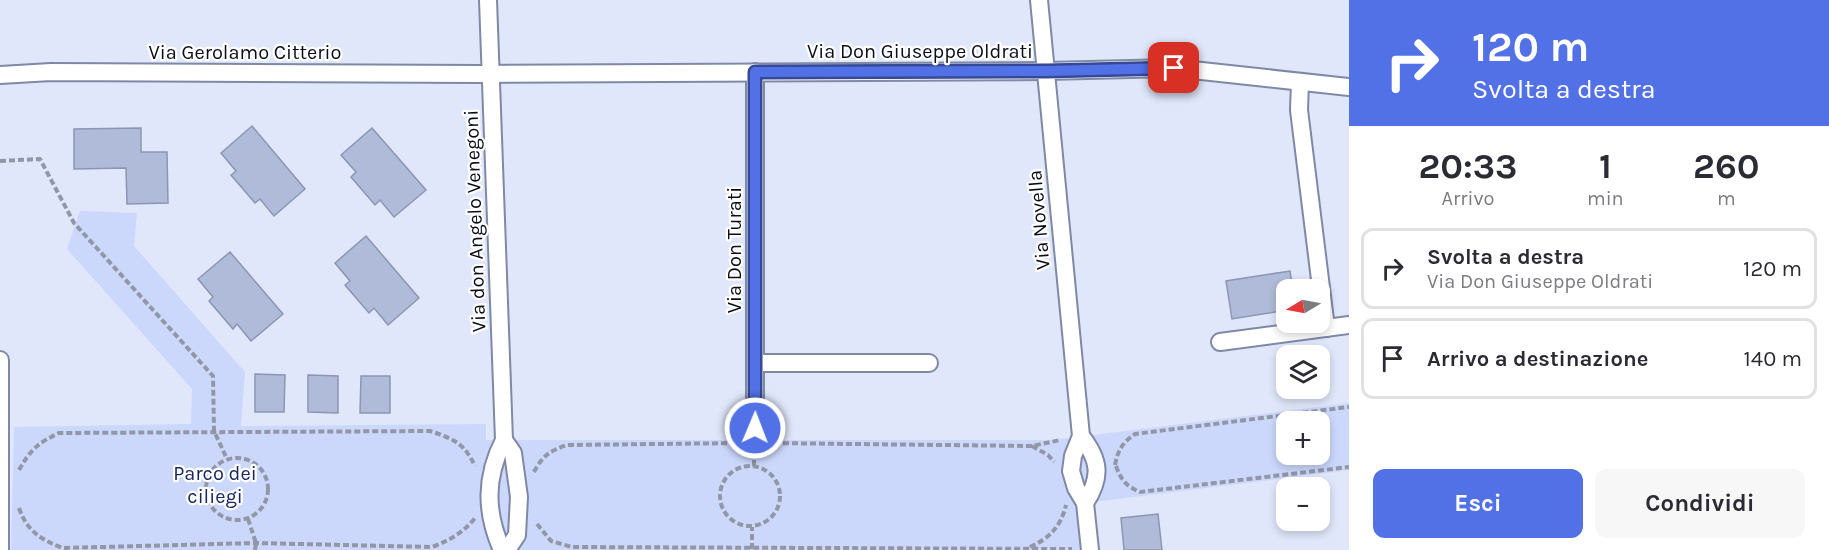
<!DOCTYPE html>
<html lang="it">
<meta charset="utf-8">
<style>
:root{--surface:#fff;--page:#f7f7f7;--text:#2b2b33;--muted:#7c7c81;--line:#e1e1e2;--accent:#5271e6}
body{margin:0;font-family:Karla,sans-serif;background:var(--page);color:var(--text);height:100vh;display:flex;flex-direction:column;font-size:22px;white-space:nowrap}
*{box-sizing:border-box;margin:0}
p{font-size:20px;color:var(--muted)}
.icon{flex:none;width:33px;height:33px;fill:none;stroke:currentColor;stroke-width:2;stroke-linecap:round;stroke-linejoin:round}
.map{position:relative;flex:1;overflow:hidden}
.sheet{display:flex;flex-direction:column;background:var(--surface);width:480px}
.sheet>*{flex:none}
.top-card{background:#5271e6;color:#fff;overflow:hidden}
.needle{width:39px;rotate:260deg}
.controls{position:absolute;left:1276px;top:279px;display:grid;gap:12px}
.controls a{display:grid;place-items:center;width:54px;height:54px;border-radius:12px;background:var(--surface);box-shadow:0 3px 9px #0003;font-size:30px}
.pin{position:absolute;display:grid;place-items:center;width:51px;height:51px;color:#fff;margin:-26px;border-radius:12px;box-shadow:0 3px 9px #0006}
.me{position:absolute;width:66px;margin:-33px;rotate:1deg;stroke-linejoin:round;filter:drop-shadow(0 0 4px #0008)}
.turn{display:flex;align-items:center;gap:21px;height:126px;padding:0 24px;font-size:27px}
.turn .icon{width:78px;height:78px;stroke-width:2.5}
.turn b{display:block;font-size:42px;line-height:51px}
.eta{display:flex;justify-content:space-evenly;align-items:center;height:102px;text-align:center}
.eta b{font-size:36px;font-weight:700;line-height:42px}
.button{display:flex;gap:12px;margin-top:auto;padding:12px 24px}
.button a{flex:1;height:69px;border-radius:12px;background:var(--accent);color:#fff;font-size:24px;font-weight:700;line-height:69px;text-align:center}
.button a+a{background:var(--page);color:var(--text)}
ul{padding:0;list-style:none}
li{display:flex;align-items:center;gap:18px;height:81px;margin:0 12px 9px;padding:0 12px;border:3px solid var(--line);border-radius:12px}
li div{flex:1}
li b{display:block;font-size:22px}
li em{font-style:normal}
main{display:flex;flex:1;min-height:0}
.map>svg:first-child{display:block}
.green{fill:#cbd8fc;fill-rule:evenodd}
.building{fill:#afbbd9;stroke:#8b96b3;stroke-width:1.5}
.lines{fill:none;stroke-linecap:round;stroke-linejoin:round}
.minor-casing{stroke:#7f89a6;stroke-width:20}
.path{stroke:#9297a7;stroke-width:4;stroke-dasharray:6 3;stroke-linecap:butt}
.minor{stroke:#fff;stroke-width:16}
.route-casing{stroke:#354996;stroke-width:15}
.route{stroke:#5271e6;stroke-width:10}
.labels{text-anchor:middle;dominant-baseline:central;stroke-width:4.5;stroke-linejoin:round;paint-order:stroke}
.street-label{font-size:20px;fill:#0a0d17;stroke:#fff}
.park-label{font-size:20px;fill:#182661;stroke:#fff}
</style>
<main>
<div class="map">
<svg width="1349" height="550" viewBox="0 0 1349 550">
<rect width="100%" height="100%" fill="#e0e7fa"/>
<path class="green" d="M80,211L137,213L134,246L245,372L241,426L486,424V440H1053L1349,403V470L1085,503L1083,550H11L14,427L191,424L192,389L67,249ZM1287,422H1320V454H1287Z"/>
<g class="building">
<polygon points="252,126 305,189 274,216 260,199 255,203 231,175 236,171 221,153"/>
<polygon points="141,128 141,152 167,152 168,203 127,204 126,168 74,169 74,129"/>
<polygon points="372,128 426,190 394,217 380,200 375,205 351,177 356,172 341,155"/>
<polygon points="366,236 419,298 388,325 374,308 369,313 345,285 350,281 335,263"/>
<polygon points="230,252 283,314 251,341 237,324 233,329 209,301 213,297 198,279"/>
<polygon points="1290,271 1293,290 1287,290 1287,310 1232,319 1226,281"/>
<polygon points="255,374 285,375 284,412 255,412"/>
<polygon points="308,375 338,376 338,413 308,412"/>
<polygon points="361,376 390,376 390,413 360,413"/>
<polygon points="1158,514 1162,550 1124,550 1121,518"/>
</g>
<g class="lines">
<defs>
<g id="minor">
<path d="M488,0L504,440C485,477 485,512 502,550"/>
<polyline points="1039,0 1081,436 1073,456 1071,471 1076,488 1085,503 1090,550"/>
<polyline points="0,75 51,72 479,74 1046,71 1174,68 1349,87"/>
<polyline points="1300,82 1299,110 1326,328"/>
<polyline points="1220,342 1349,325"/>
<polyline points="0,360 0,550"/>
<polyline points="755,363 929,363"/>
<polyline points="755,428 755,72"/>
<path d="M1081,436C1100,460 1102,477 1085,503"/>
<polyline points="504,440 513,453 519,497 517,535 507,550"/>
</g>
</defs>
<use href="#minor" class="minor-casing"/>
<g class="path">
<polyline points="0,161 40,159 74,223 213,376 214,431 227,459"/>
<polyline points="765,443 1032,446 1060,440"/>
<polyline points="1032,446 1048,455 1054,462"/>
<circle cx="237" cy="489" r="31"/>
<path d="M1115,465C1118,450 1122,443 1135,434L1349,407"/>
<circle cx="750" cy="496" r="30"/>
<polyline points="754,466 754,443"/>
<path d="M1116,466C1121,480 1126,486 1140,492L1349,467"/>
<path d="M19,470C31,449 38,443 59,433L430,431C454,439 464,443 475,466"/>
<path d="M534,472C543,455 550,451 567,445L746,443"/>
<path d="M19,508C27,531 41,540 63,548L256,543L432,547C450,540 463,533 475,518"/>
<polyline points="248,519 256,543 255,550"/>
<polyline points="537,524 551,541 572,547 1072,549"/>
<path d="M1030,547C1050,538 1061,526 1066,505"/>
<polyline points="752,549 752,527"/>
</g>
<use href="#minor" class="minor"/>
</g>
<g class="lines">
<defs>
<polyline id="route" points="755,428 755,72 1046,71 1174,68"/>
</defs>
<use href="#route" class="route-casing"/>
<use href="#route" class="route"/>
</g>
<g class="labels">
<g class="street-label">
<text x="920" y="51">Via Don Giuseppe Oldrati</text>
<text x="245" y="52">Via Gerolamo Citterio</text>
<text transform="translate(1039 220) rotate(-95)">Via Novella</text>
<text transform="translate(475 221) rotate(-92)">Via don Angelo Venegoni</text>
<text transform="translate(734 250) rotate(-90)">Via Don Turati</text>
</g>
<g class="park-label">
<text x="215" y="473">Parco dei<tspan x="215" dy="23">ciliegi</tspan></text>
</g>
</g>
</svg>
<div class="controls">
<a><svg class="needle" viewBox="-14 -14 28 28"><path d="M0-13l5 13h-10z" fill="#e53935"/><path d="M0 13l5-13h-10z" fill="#7c7c81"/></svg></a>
<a><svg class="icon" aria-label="layers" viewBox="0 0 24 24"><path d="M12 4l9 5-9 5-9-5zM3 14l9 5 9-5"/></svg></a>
<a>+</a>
<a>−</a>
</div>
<div class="pin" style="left:1174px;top:68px;background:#d93025"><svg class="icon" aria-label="arrive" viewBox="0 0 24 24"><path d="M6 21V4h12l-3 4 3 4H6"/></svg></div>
<svg class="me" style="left:755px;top:428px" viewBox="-20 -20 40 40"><circle r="17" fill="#5271e6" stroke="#fff" stroke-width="3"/><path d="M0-11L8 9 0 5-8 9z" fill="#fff"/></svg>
</div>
<section class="sheet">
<div class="top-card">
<div class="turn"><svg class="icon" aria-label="right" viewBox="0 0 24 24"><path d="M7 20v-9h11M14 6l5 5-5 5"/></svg><div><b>120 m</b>Svolta a destra</div></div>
</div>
<div class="eta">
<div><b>20:33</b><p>Arrivo</p></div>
<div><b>1</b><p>min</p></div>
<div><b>260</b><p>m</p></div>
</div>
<ul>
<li><svg class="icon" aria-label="right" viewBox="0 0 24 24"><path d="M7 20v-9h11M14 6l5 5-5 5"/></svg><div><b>Svolta a destra</b><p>Via Don Giuseppe Oldrati</p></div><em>120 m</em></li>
<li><svg class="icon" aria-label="arrive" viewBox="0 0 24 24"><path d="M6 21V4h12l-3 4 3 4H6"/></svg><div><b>Arrivo a destinazione</b></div><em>140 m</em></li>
</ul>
<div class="button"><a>Esci</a><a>Condividi</a></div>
</section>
</main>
